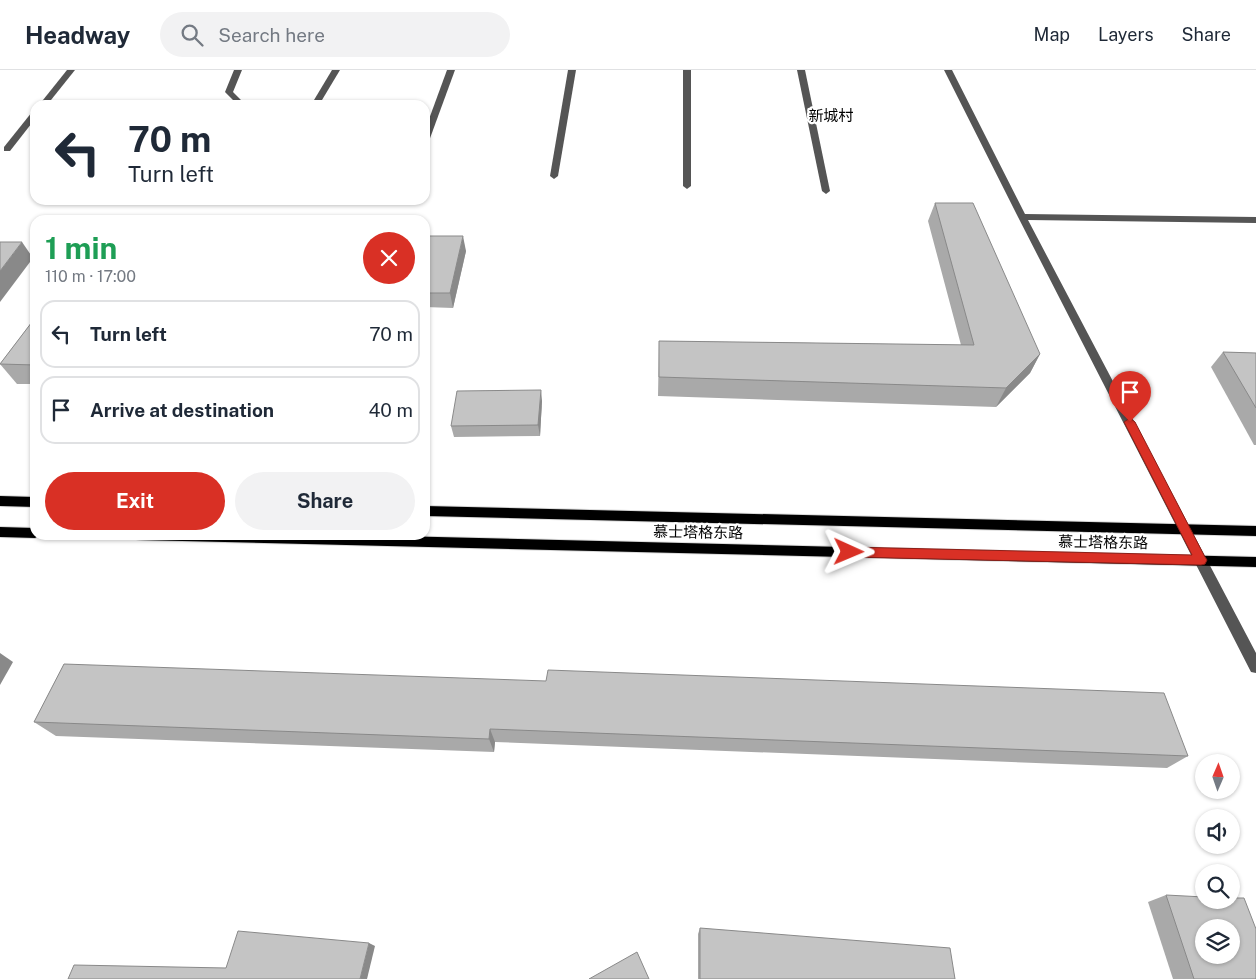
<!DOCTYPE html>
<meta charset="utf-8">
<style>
:root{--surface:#fff;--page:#f2f2f3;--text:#1f2937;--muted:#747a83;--line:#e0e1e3;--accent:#d93025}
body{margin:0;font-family:"Public Sans","Noto Sans SC",sans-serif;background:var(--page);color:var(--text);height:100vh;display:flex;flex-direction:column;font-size:19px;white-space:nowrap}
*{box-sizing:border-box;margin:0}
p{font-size:16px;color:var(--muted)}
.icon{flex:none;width:28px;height:28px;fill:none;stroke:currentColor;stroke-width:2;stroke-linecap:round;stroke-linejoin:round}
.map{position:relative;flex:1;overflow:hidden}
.sheet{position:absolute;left:30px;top:145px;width:400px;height:325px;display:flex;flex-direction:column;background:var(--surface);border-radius:15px;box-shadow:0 1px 4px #0004}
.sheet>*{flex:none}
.top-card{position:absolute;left:30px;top:30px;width:400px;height:105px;border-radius:15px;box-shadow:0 1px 4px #0004;background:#fff;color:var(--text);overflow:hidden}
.needle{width:32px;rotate:2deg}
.fabs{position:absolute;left:1195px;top:684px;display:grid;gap:10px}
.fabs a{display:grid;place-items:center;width:45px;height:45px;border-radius:50%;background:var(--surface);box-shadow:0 1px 4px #0004;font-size:25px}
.pin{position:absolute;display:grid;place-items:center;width:42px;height:42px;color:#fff;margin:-51px -21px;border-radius:50% 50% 50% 0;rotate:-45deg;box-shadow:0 0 5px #0007}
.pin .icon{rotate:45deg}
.me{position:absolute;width:55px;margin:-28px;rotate:91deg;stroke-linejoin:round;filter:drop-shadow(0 0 4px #0008)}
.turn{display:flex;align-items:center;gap:18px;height:105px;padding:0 15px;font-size:22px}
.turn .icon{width:65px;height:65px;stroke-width:2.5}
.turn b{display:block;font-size:35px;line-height:42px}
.round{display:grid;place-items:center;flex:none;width:52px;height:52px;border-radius:26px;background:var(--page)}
.overview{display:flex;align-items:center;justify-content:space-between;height:85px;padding:0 15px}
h1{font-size:30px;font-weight:700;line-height:38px;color:#1e9e55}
.cta{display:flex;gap:10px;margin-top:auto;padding:10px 15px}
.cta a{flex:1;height:58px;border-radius:30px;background:var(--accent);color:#fff;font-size:20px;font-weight:700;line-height:58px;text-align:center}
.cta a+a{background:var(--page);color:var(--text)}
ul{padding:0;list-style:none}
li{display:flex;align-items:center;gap:15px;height:68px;margin:0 10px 8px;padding:0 5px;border:2px solid var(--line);border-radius:15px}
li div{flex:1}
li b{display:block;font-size:19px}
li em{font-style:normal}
header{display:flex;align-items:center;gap:30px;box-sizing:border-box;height:70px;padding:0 25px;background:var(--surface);border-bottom:1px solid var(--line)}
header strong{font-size:24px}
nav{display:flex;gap:28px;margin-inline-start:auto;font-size:18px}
.search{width:350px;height:45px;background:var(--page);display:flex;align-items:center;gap:12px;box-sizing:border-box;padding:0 18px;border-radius:28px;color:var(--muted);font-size:19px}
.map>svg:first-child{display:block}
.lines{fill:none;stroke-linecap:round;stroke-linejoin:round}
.major-casing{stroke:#dbdbdb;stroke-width:2}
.minor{fill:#555;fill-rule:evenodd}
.major{fill:#000;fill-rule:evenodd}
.wall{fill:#a9a9a9}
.shaded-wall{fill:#898989}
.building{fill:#c4c4c4;stroke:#898989;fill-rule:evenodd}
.route{fill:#d93025;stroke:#8d1f18}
.labels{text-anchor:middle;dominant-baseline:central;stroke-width:4.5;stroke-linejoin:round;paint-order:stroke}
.far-quarter-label{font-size:15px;fill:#000;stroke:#fff}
.street-label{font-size:15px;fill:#000;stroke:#fff}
</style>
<header>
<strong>Headway</strong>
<div class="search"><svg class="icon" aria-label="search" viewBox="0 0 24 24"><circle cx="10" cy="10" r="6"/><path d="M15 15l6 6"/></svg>Search here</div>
<nav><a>Map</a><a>Layers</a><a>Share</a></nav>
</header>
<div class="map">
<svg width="1256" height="909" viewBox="0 0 1256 909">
<rect width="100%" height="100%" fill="#fff"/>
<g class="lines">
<defs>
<g id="major">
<polygon points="0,426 35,427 35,437 0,436"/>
<polygon points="425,436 1256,456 1256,466 425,446"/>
<polygon points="0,457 35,458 35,465 40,465 35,468 0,467"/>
<polygon points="134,465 355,465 1256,487 1256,497 140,470 136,469"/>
</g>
</defs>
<use href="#major" class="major-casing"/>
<g class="minor">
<polygon points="67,0 75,0 47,35 39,35"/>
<polygon points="234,0 242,0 233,22 246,35 238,35 225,22"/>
<polygon points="332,0 340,0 319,35 311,35"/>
<polygon points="447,0 455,0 429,71 425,73 425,60"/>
<polygon points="568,0 576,0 558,106 554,109 550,106"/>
<polygon points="683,0 691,0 691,116 687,119 683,116"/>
<polygon points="797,0 805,0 830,121 826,124 822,121"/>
<polygon points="944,0 952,0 1025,144 1256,147 1256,153 1028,150 1256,583 1256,603 1251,602 1018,147"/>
<polygon points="32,42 35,42 35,49 10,81 4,81 4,77"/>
</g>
<use href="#major" class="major"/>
</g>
<g class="wall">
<polygon points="935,133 1040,284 1030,303 996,337 658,326 659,271 961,275 928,151"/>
<polygon points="425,166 466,181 453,238 425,237"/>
<polygon points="35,248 35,314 17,314 0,294"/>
<polygon points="1223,282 1256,283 1256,375 1254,375 1211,297"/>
<polygon points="542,331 540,366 454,367 451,356"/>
<polygon points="64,594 1188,686 1167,698 495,672 494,682 56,666 34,652"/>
<polygon points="1166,825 1256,909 1173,909 1148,832"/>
<polygon points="700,858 955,909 698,909 698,864"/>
</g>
<g class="shaded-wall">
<polygon points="463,166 466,181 453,238 450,223"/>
<polygon points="22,172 33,188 0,232 0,201"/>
<polygon points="1040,284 1030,303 996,337 1006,318"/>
<polygon points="541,320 542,331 540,366 538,355"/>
<polygon points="0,583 13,592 0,615"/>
<polygon points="490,659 495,672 494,682 489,669"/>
<polygon points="369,873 375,876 367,909 360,909"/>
</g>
<g class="building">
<polygon points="935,133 973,133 1040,284 1006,318 659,307 659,271 974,275"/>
<polygon points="425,166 463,166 450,223 425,223"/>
<polygon points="0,172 22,172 0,201"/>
<polygon points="35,248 35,295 0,294"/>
<polygon points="1223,282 1256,283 1256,338"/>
<polygon points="541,320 538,355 451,356 457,321"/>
<polygon points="64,594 546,611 548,600 1164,623 1188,686 490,659 489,669 34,652"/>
<path d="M1166,825L1204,827V830H1231V828H1244L1256,859V909H1194ZM1204,858H1231V885H1204Z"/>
<polygon points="700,858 950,878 955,909 700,909"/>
<polygon points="238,861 369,873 360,909 68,909 74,895 226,898"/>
<polygon points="637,882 649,909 589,909"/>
</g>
<polygon class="route" points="1130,348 1135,352 1205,487 1207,490 1205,494 1201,495 849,487 845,485 843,482 845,478 849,477 1192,485 1124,352"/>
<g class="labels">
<g class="far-quarter-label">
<text x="831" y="45">新城村</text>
</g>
<g class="street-label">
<text transform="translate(698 462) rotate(1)">慕士塔格东路</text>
<text transform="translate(1103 472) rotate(1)">慕士塔格东路</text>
</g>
</g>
</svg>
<div class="fabs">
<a><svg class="needle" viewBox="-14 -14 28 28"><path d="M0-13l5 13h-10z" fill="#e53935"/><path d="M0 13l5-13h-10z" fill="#747a83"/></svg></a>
<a><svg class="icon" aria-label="sound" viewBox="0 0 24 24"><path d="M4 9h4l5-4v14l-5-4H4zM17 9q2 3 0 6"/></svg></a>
<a><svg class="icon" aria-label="search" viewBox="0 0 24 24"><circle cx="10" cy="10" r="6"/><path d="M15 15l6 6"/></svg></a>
<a><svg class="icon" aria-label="layers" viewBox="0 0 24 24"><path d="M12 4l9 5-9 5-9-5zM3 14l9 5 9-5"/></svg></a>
</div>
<div class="pin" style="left:1130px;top:352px;background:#d93025"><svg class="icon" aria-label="arrive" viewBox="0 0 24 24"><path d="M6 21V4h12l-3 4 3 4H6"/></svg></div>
<svg class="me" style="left:849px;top:482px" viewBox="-20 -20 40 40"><path d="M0-17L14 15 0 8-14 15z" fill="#d93025" stroke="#fff" stroke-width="4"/></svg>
<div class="top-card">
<div class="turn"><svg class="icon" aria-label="left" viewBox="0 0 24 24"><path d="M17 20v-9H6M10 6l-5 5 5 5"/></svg><div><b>70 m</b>Turn left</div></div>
</div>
<section class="sheet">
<div class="overview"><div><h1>1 min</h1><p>110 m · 17:00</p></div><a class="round" style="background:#d93025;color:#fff"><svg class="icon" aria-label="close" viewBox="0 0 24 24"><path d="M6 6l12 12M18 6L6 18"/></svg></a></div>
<ul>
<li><svg class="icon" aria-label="left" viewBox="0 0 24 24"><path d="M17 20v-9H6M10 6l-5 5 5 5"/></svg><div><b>Turn left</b></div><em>70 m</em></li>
<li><svg class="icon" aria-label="arrive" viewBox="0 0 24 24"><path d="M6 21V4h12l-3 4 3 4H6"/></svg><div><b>Arrive at destination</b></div><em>40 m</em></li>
</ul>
<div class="cta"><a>Exit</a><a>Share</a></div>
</section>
</div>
